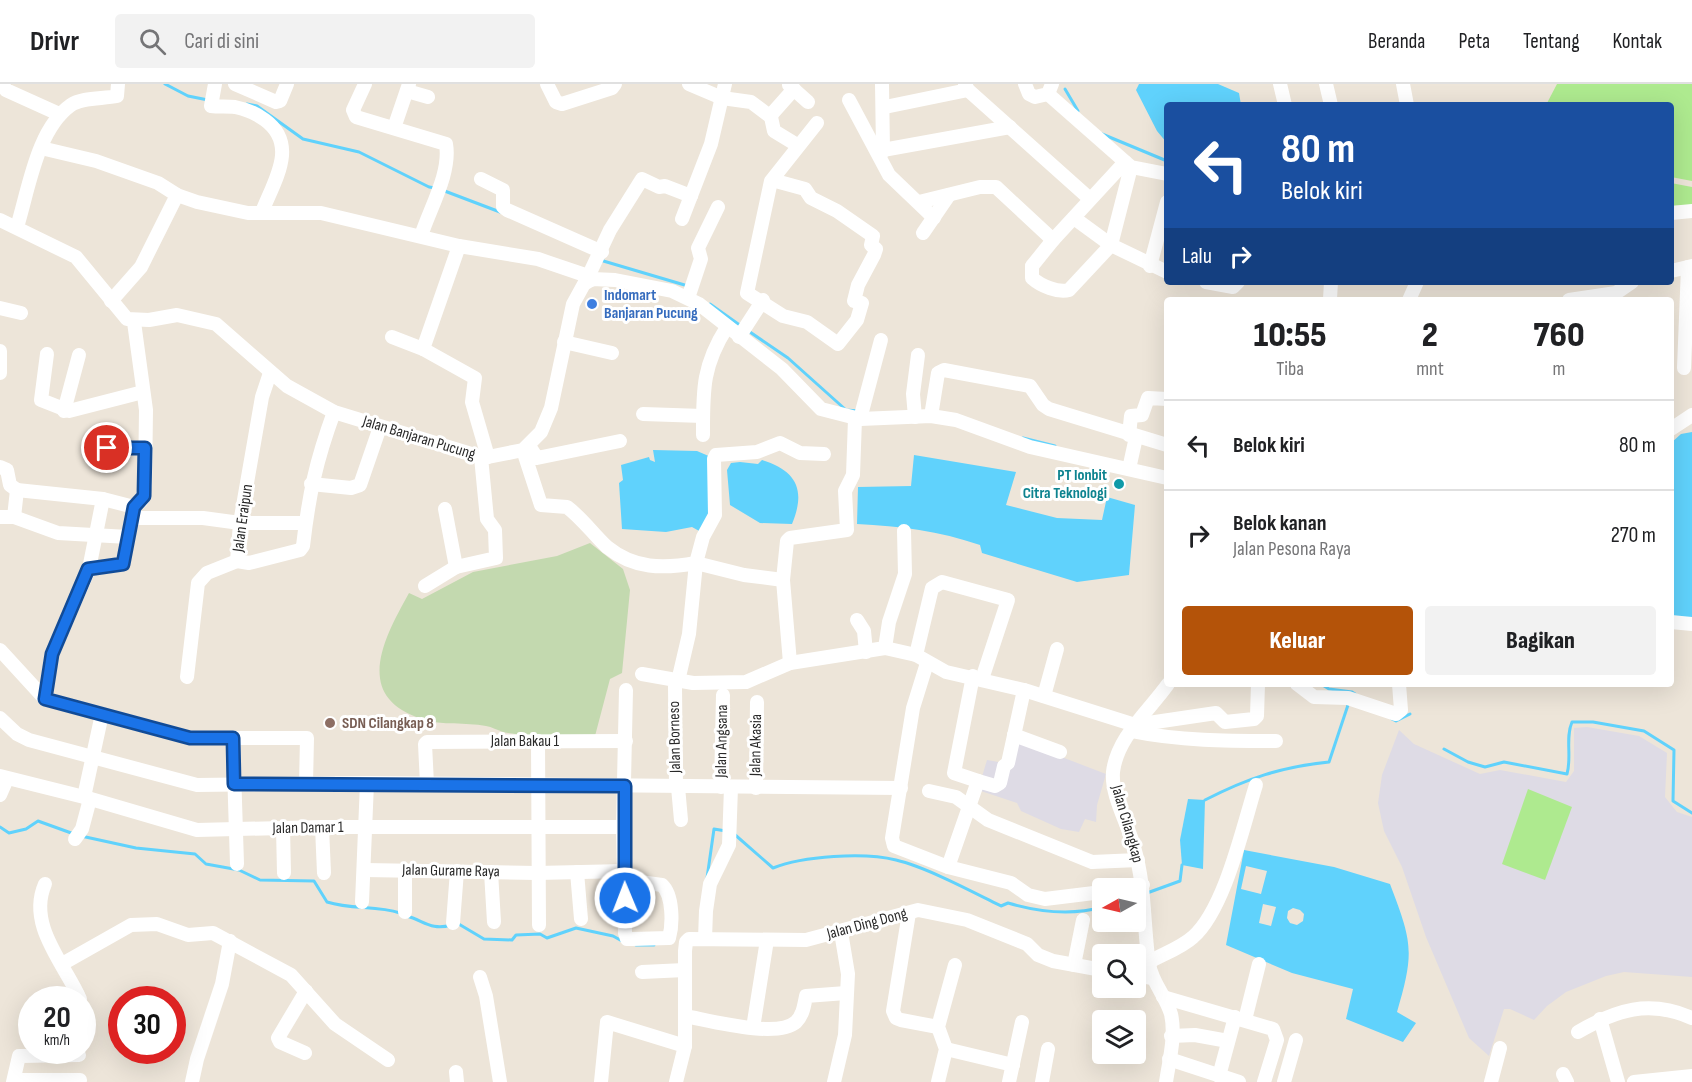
<!DOCTYPE html>
<html lang="id">
<style>
:root{--surface:#fff;--page:#f2f2f2;--text:#202124;--muted:#757577;--line:#e0e0e0;--accent:#b45309}
body{margin:0;font-family:"Sofia Sans Condensed",sans-serif;background:var(--page);color:var(--text);height:100vh;display:flex;flex-direction:column;font-size:22px;white-space:nowrap}
*{box-sizing:border-box;margin:0}
p{font-size:20px;color:var(--muted)}
.icon{flex:none;width:33px;height:33px;fill:none;stroke:currentColor;stroke-width:2;stroke-linecap:round;stroke-linejoin:round}
.map{position:relative;flex:1;overflow:hidden}
.details{position:absolute;left:1164px;top:213px;width:510px;height:390px;display:flex;flex-direction:column;background:var(--surface);border-radius:6px;box-shadow:0 6px 24px #0002}
.details>*{flex:none}
.guide{position:absolute;left:1164px;top:18px;width:510px;height:183px;border-radius:6px;box-shadow:0 6px 24px #0002;background:#1a4fa0;color:#fff;overflow:hidden}
.needle{width:39px;rotate:262deg}
.fabs{position:absolute;left:1092px;top:794px;display:grid;gap:12px}
.fabs a{display:grid;place-items:center;width:54px;height:54px;border-radius:6px;background:var(--surface);box-shadow:0 6px 24px #0002;font-size:30px}
.speed{position:absolute;left:18px;top:902px;display:flex;gap:12px;font-size:30px;font-weight:700;text-align:center}
.speed>*{display:grid;place-content:center;width:78px;height:78px;border-radius:50%;background:var(--surface);box-shadow:0 6px 24px #0002;line-height:1}
.speed small{font-size:15px;font-weight:400}
.speed .limit{border:9px solid #d22;background:#fff;color:#111}
.pin{position:absolute;display:grid;place-items:center;width:51px;height:51px;color:#fff;margin:-26px;border:3px solid #fff;border-radius:50%;box-shadow:0 2px 6px #0007}
.me{position:absolute;width:66px;margin:-33px;rotate:359deg;stroke-linejoin:round;filter:drop-shadow(0 0 4px #0008)}
.turn{display:flex;align-items:center;gap:21px;height:126px;padding:0 18px;font-size:27px}
.turn .icon{width:78px;height:78px;stroke-width:2.5}
.turn b{display:block;font-size:42px;line-height:51px}
.then{display:flex;align-items:center;height:57px;padding:0 18px;background:#0003;gap:12px;font-size:22px}
.eta{display:flex;justify-content:space-evenly;align-items:center;height:102px;text-align:center}
.eta b{font-size:36px;font-weight:800;line-height:42px}
.action{display:flex;gap:12px;margin-top:auto;padding:12px 18px}
.action a{flex:1;height:69px;border-radius:6px;background:var(--accent);color:#fff;font-size:24px;font-weight:800;line-height:69px;text-align:center}
.action a+a{background:var(--page);color:var(--text)}
ul{padding:0;list-style:none}
li{display:flex;align-items:center;gap:18px;height:90px;padding:0 18px;border-top:2px solid var(--line)}
li div{flex:1}
li b{display:block;font-size:22px}
li em{font-style:normal}
header{display:flex;align-items:center;gap:36px;box-sizing:border-box;height:84px;padding:0 30px;background:var(--surface);border-bottom:2px solid var(--line)}
header strong{font-size:28px}
nav{display:flex;gap:33px;margin-inline-start:auto;font-size:21px}
.search{width:420px;height:54px;background:var(--page);display:flex;align-items:center;gap:15px;box-sizing:border-box;padding:0 21px;border-radius:6px;color:var(--muted);font-size:22px}
.map>svg:first-child{display:block}
.industrial{fill:#dedbe5}
.green{fill:#aeea8f}
.cemetery{fill:#c3d9af}
.water{fill:#60d2fc;fill-rule:evenodd}
.lines{fill:none;stroke-linecap:round;stroke-linejoin:round}
.stream{stroke:#60d2fc;stroke-width:3}
.minor{stroke:#fff;stroke-width:14}
.route-casing{stroke:#114b97;stroke-width:15}
.route{stroke:#1a73e8;stroke-width:10}
.shop-dot{fill:#3f7fe0;stroke:#fff;stroke-width:2}
.culture-dot{fill:#0f9aa8;stroke:#fff;stroke-width:2}
.education-dot{fill:#8d6e63;stroke:#fff;stroke-width:2}
.labels{text-anchor:middle;dominant-baseline:central;stroke-width:6;stroke-linejoin:round;paint-order:stroke}
.shop-label{font-size:16px;font-weight:bold;fill:#366cbe;stroke:#fff;text-anchor:start}
.street-label{font-size:16px;fill:#292929;stroke:#fff}
.culture-label{font-size:16px;font-weight:bold;fill:#0d838f;stroke:#fff;text-anchor:end}
.education-label{font-size:16px;font-weight:bold;fill:#785e54;stroke:#fff;text-anchor:start}
</style>
<header>
<strong>Drivr</strong>
<div class="search"><svg class="icon" aria-label="search" viewBox="0 0 24 24"><circle cx="10" cy="10" r="6"/><path d="M15 15l6 6"/></svg>Cari di sini</div>
<nav><a>Beranda</a><a>Peta</a><a>Tentang</a><a>Kontak</a></nav>
</header>
<div class="map">
<svg width="1692" height="998" viewBox="0 0 1692 998">
<rect width="100%" height="100%" fill="#ede5d9"/>
<g class="industrial">
<polygon points="1587,643 1639,652 1667,669 1665,713 1677,728 1692,733 1692,893 1624,888 1606,892 1566,908 1547,922 1534,936 1510,925 1504,925 1489,972 1469,954 1426,853 1402,783 1384,747 1378,719 1382,691 1399,646 1414,660 1480,690 1500,686 1566,698 1574,687 1574,644"/>
<polygon points="1012,654 1106,690 1097,721 1096,738 1085,735 1079,748 1061,745 1021,727 1017,719 978,706 987,676 1004,679"/>
</g>
<g class="green">
<polygon points="1557,0 1692,0 1692,97 1671,93 1671,21 1546,21"/>
<polygon points="1671,99 1692,103 1692,121 1671,122"/>
<polygon points="1528,705 1572,723 1545,796 1502,780"/>
</g>
<path class="cemetery" d="M590,459L623,485L630,506L622,589L610,595L595,652C565,651 532,654 503,648C497,646 492,643 486,642C465,638 443,642 422,635C352,613 384,554 409,509L422,515L473,488L557,472Z"/>
<g class="water">
<polygon points="1139,0 1218,0 1239,9 1241,21 1167,21 1167,59 1157,47 1136,6"/>
<polygon points="1692,348 1692,534 1671,532 1671,359 1681,350"/>
<polygon points="653,366 697,367 711,373 712,433 701,448 692,443 666,448 622,445 619,399 623,396 621,381 649,373 650,376 655,378"/>
<path d="M914,371L1016,388L1006,421L1057,434L1102,436L1107,413L1135,421L1129,491L1077,498L982,469L980,461C939,447 900,442 857,440L858,403L911,402Z"/>
<path d="M762,376C797,387 806,406 792,440L760,439L730,421L727,386L731,379L740,378L758,380Z"/>
<polygon points="1188,715 1205,716 1203,785 1182,781 1180,756"/>
<path d="M1244,766L1334,783L1390,800C1412,858 1415,867 1397,928L1416,939L1403,958L1346,935L1353,905L1292,889L1226,861ZM1246,782L1267,787L1261,810L1241,805ZM1263,820L1276,823L1271,842L1259,839ZM1293,824L1300,826L1304,830L1303,837L1297,841L1290,839L1287,834L1288,827Z"/>
</g>
<g class="lines">
<g class="stream">
<polyline points="165,0 188,12 208,16"/>
<polyline points="1065,5 1078,27"/>
<polyline points="247,20 257,22 303,55 359,68 429,103 436,104"/>
<polyline points="1102,50 1167,77"/>
<polyline points="442,106 500,128"/>
<polyline points="600,176 688,202"/>
<polyline points="710,220 741,242"/>
<polyline points="747,246 788,274 846,326 859,327"/>
<polyline points="1023,354 1055,362"/>
<polyline points="1321,600 1329,605 1352,608 1355,610"/>
<polyline points="1392,635 1396,637 1410,630"/>
<path d="M1444,665L1468,678L1485,683L1504,678L1567,690C1572,673 1565,654 1572,638H1593L1644,647L1674,666L1673,717L1692,729"/>
<path d="M1205,716C1248,694 1281,683 1329,678L1349,618"/>
<polyline points="0,743 9,749 26,745 38,737 74,750"/>
<path d="M733,749L773,784C803,772 864,768 896,776C926,783 973,808 1001,822L1008,819C1039,828 1071,832 1102,823"/>
<path d="M81,752L136,764L195,770L206,780L239,786L260,796L314,797L327,818C352,826 376,821 400,829"/>
<polyline points="707,794 714,745 726,747"/>
<polyline points="1147,809 1180,797 1182,781"/>
<path d="M407,832C424,837 432,847 451,841"/>
<polyline points="457,839 484,855 512,856 516,851 540,850 547,854 576,844 613,852 622,857"/>
<polyline points="636,861 654,861"/>
</g>
<g class="minor">
<polyline points="2,0 6,6 59,30"/>
<path d="M215,0L211,22C219,23 227,22 235,23C245,25 257,30 265,36C299,61 274,97 262,128"/>
<polyline points="235,0 276,18 280,17 287,0"/>
<path d="M365,0L353,26L356,33L446,60C451,89 430,124 421,152"/>
<polyline points="547,0 556,18 562,20 612,4 615,0"/>
<polyline points="689,0 722,14 751,18 771,33 774,47 797,61"/>
<polyline points="965,0 968,6 1090,115"/>
<polyline points="1025,0 1029,10 1035,13 1048,10 1052,0"/>
<polyline points="1280,0 1285,21"/>
<polyline points="1326,0 1331,21"/>
<polyline points="1403,0 1407,21"/>
<polyline points="789,1 808,18"/>
<polyline points="407,7 428,13"/>
<polyline points="1048,10 1131,83 1167,90"/>
<polyline points="849,16 889,91 934,134"/>
<polyline points="885,23 968,6"/>
<polyline points="770,32 794,5"/>
<polyline points="394,44 409,0"/>
<polyline points="41,64 96,77 158,99 177,111 197,118 248,129 321,129 459,162 538,175 585,191 591,196"/>
<polyline points="883,66 1010,43"/>
<polyline points="880,72 883,66 882,0"/>
<path d="M1125,78L1053,156L1032,182V194C1041,202 1058,209 1069,206L1111,161L1131,83"/>
<polyline points="481,95 503,106 503,123 507,126 602,168"/>
<polyline points="772,96 805,105 811,114 837,127 873,152 871,161 876,165 874,171 858,201 854,217 862,219 857,236 838,260 807,238 783,232 747,209 771,97 817,39"/>
<polyline points="919,118 980,103 996,103 1053,156"/>
<polyline points="1671,129 1692,127"/>
<polyline points="1074,134 1111,161 1167,188"/>
<polyline points="682,135 711,60 725,0"/>
<polyline points="0,136 76,173 127,235 149,236 177,231 216,240 287,302 334,328 481,373 488,373 523,366 541,348 551,324 573,220 584,200 592,195 615,196 672,207 699,220 782,285 821,325 860,335 931,332 956,336 1030,363 1167,394"/>
<path d="M17,143C29,104 37,45 71,21C82,13 104,15 117,12L118,0"/>
<polyline points="923,149 949,111"/>
<polyline points="1150,182 1167,118"/>
<polyline points="1671,187 1692,182"/>
<polyline points="588,193 610,146 642,95 659,103 665,102 691,112"/>
<polyline points="1206,198 1233,203 1238,198"/>
<polyline points="688,214 701,175 698,164 718,123"/>
<polyline points="1330,215 1331,198"/>
<polyline points="1409,216 1417,198"/>
<polyline points="1569,216 1616,209 1632,198"/>
<polyline points="111,217 141,183 177,111"/>
<polyline points="0,224 21,229"/>
<polyline points="392,253 423,265 459,162"/>
<polyline points="739,253 763,216"/>
<polyline points="564,258 612,269"/>
<polyline points="423,265 475,294 472,318 488,373"/>
<polyline points="0,267 0,289"/>
<polyline points="47,270 41,316 69,327 143,308"/>
<polyline points="1684,284 1688,183"/>
<polyline points="64,327 79,271"/>
<polyline points="643,330 703,332"/>
<polyline points="931,332 938,289 944,286 1030,302 1043,321 1049,325 1167,361"/>
<polyline points="915,333 913,310 918,271"/>
<polyline points="860,335 881,256"/>
<polyline points="1671,345 1692,331"/>
<path d="M703,351C703,307 702,282 727,243"/>
<polyline points="1129,351 1131,332 1142,331 1148,314 1167,315"/>
<polyline points="529,362 537,374 620,357"/>
<polyline points="88,365 145,364"/>
<path d="M523,366L541,421L567,423C582,434 593,450 607,463C634,485 663,485 696,479L703,453L715,431L714,375L716,371L757,368L780,359L800,369L824,370"/>
<polyline points="0,383 7,386 10,401 17,406"/>
<polyline points="1129,385 1136,353"/>
<polyline points="311,400 351,404 360,401 380,343"/>
<polyline points="445,425 456,483"/>
<polyline points="0,433 14,433 17,406 103,415 134,423"/>
<polyline points="14,433 58,449 128,453"/>
<polyline points="132,434 203,434 240,439 304,439"/>
<path d="M237,477L249,479L300,466L303,462C309,410 316,377 334,328"/>
<polyline points="89,485 123,480 134,423 142,416 145,401 146,326 134,238"/>
<polyline points="783,496 787,457 790,454 847,446 845,407 853,391 855,335"/>
<polyline points="425,502 456,483 496,474 495,446 487,435 481,373"/>
<polyline points="857,536 864,547 866,568"/>
<polyline points="1671,538 1692,540"/>
<polyline points="885,564 889,538 905,490 904,447"/>
<polyline points="0,566 45,615 190,654 307,654 306,700"/>
<polyline points="916,571 932,504 942,498 1008,516 982,595"/>
<polyline points="927,579 913,624 892,754 894,762 948,783 1011,799 1028,811 1045,815 1102,808"/>
<polyline points="642,590 693,599 746,598 790,579 885,564 916,571 946,588 1024,606 1135,641 1216,629 1225,638 1254,635 1257,632 1258,600"/>
<polyline points="973,592 954,689 978,697"/>
<polyline points="187,593 198,499 207,489 237,477 240,439 262,313 270,289"/>
<polyline points="678,597 689,550 696,479 744,491 783,496 790,579"/>
<polyline points="1297,600 1314,613 1348,614 1396,630 1401,626 1399,600"/>
<polyline points="675,602 676,703"/>
<polyline points="1044,612 1057,565"/>
<polyline points="45,615 52,570 89,485 103,415"/>
<polyline points="0,634 17,650 29,656 197,701 367,699 901,704"/>
<path d="M1131,647C1180,657 1227,657 1276,657"/>
<polyline points="1014,651 1060,668"/>
<polyline points="233,654 237,780"/>
<polyline points="538,657 539,841"/>
<polyline points="0,692 84,713 197,746 322,743 623,743"/>
<polyline points="427,700 425,660 427,658 626,657"/>
<polyline points="678,703 681,736"/>
<polyline points="721,703 723,611"/>
<polyline points="756,704 757,618"/>
<polyline points="929,707 956,713 988,736 1092,778 1138,776"/>
<polyline points="0,711 7,695"/>
<polyline points="84,713 102,630"/>
<polyline points="322,743 324,789"/>
<polyline points="283,744 284,789"/>
<polyline points="75,755 82,745 90,715"/>
<polyline points="948,783 978,697 995,702 1000,699 1004,682 1008,679 1024,606"/>
<polyline points="365,786 537,789 625,787"/>
<polyline points="491,788 494,838"/>
<polyline points="577,788 581,835"/>
<path d="M625,796L662,801C673,811 673,840 669,854L632,855H627L625,849L623,743L626,606"/>
<path d="M45,800C27,841 64,879 80,915"/>
<polyline points="1126,804 1143,801"/>
<polyline points="362,818 367,699"/>
<polyline points="405,828 405,786"/>
<polyline points="909,829 893,927 896,934 901,936 938,943"/>
<polyline points="453,839 457,787"/>
<polyline points="705,855 706,827 710,800 729,761 731,703"/>
<path d="M1149,878C1163,870 1181,864 1193,853C1225,825 1243,742 1256,701"/>
<polyline points="62,880 131,841 157,840 188,851 213,849 291,891 335,940 388,976"/>
<polyline points="1074,881 1083,836"/>
<polyline points="642,888 685,886"/>
<polyline points="1136,891 1152,894"/>
<polyline points="480,893 486,912 500,998"/>
<polyline points="1163,913 1273,945 1277,956 1264,998"/>
<polyline points="82,923 82,952"/>
<path d="M685,932C708,936 777,955 796,938C803,931 804,922 806,912L846,909"/>
<polyline points="1600,935 1618,998"/>
<polyline points="1245,936 1259,880"/>
<polyline points="753,944 767,856"/>
<path d="M1578,948C1616,926 1649,915 1692,934"/>
<polyline points="1171,952 1195,951 1228,957"/>
<polyline points="946,965 1013,981"/>
<polyline points="305,969 280,958 278,954 306,907"/>
<polyline points="1169,975 1239,998"/>
<polyline points="456,988 457,998"/>
<polyline points="1563,990 1567,998"/>
<polyline points="1219,992 1235,933"/>
<polyline points="14,996 80,996"/>
<polyline points="13,998 19,972 79,971"/>
<polyline points="192,998 197,975 222,900 230,857"/>
<polyline points="601,998 607,938 685,962"/>
<polyline points="676,998 685,962 685,867 686,858 689,855 806,856 918,826 967,836 1027,860 1038,871 1053,877 1102,886"/>
<polyline points="834,998 845,951 848,890 841,848"/>
<polyline points="938,998 946,965 938,943 955,881"/>
<polyline points="1009,998 1022,938"/>
<polyline points="1042,998 1048,965"/>
<path d="M1166,998C1169,977 1176,952 1171,930C1166,912 1152,899 1149,880C1143,840 1146,805 1134,763C1128,739 1111,713 1113,688C1117,653 1149,627 1168,600"/>
<polyline points="1284,998 1296,956"/>
<polyline points="1491,998 1500,964"/>
<polyline points="1634,998 1692,992"/>
</g>
</g>
<g class="lines">
<defs>
<polyline id="route" points="107,364 145,364 144,412 134,423 123,480 88,485 52,570 45,615 190,654 233,654 234,700 625,702 625,814"/>
</defs>
<use href="#route" class="route-casing"/>
<use href="#route" class="route"/>
</g>
<circle class="shop-dot" cx="592" cy="220" r="6"/>
<circle class="culture-dot" cx="1119" cy="400" r="6"/>
<circle class="education-dot" cx="330" cy="639" r="6"/>
<g class="labels">
<g class="shop-label">
<text x="604" y="211">Indomart<tspan x="604" dy="18">Banjaran Pucung</tspan></text>
</g>
<g class="street-label">
<text transform="translate(419 354) rotate(17)">Jalan Banjaran Pucung</text>
<text transform="translate(243 434) rotate(-82)">Jalan Eraipun</text>
<text transform="translate(675 653) rotate(-91)">Jalan Borneso</text>
<text x="525" y="657">Jalan Bakau 1</text>
<text transform="translate(722 657) rotate(-89)">Jalan Angsana</text>
<text transform="translate(756 661) rotate(-89)">Jalan Akasia</text>
<text transform="translate(1127 740) rotate(74)">Jalan Cilangkap</text>
<text transform="translate(308 744) rotate(-1)">Jalan Damar 1</text>
<text transform="translate(451 787) rotate(1)">Jalan Gurame Raya</text>
<text transform="translate(867 840) rotate(-15)">Jalan Ding Dong</text>
</g>
<g class="culture-label">
<text x="1107" y="391">PT Ionbit<tspan x="1107" dy="18">Citra Teknologi</tspan></text>
</g>
<g class="education-label">
<text x="342" y="639">SDN Cilangkap 8</text>
</g>
</g>
</svg>
<div class="fabs">
<a><svg class="needle" viewBox="-14 -14 28 28"><path d="M0-13l5 13h-10z" fill="#e53935"/><path d="M0 13l5-13h-10z" fill="#757577"/></svg></a>
<a><svg class="icon" aria-label="search" viewBox="0 0 24 24"><circle cx="10" cy="10" r="6"/><path d="M15 15l6 6"/></svg></a>
<a><svg class="icon" aria-label="layers" viewBox="0 0 24 24"><path d="M12 4l9 5-9 5-9-5zM3 14l9 5 9-5"/></svg></a>
</div>
<div class="speed"><div>20<small>km/h</small></div><div class="limit">30</div></div>
<div class="pin" style="left:107px;top:364px;background:#d93025"><svg class="icon" aria-label="arrive" viewBox="0 0 24 24"><path d="M6 21V4h12l-3 4 3 4H6"/></svg></div>
<svg class="me" style="left:625px;top:814px" viewBox="-20 -20 40 40"><circle r="17" fill="#1a73e8" stroke="#fff" stroke-width="3"/><path d="M0-11L8 9 0 5-8 9z" fill="#fff"/></svg>
<div class="guide">
<div class="turn"><svg class="icon" aria-label="left" viewBox="0 0 24 24"><path d="M17 20v-9H6M10 6l-5 5 5 5"/></svg><div><b>80 m</b>Belok kiri</div></div>
<div class="then">Lalu<svg class="icon" aria-label="right" viewBox="0 0 24 24"><path d="M7 20v-9h11M14 6l5 5-5 5"/></svg></div>
</div>
<section class="details">
<div class="eta">
<div><b>10:55</b><p>Tiba</p></div>
<div><b>2</b><p>mnt</p></div>
<div><b>760</b><p>m</p></div>
</div>
<ul>
<li><svg class="icon" aria-label="left" viewBox="0 0 24 24"><path d="M17 20v-9H6M10 6l-5 5 5 5"/></svg><div><b>Belok kiri</b></div><em>80 m</em></li>
<li><svg class="icon" aria-label="right" viewBox="0 0 24 24"><path d="M7 20v-9h11M14 6l5 5-5 5"/></svg><div><b>Belok kanan</b><p>Jalan Pesona Raya</p></div><em>270 m</em></li>
</ul>
<div class="action"><a>Keluar</a><a>Bagikan</a></div>
</section>
</div>
